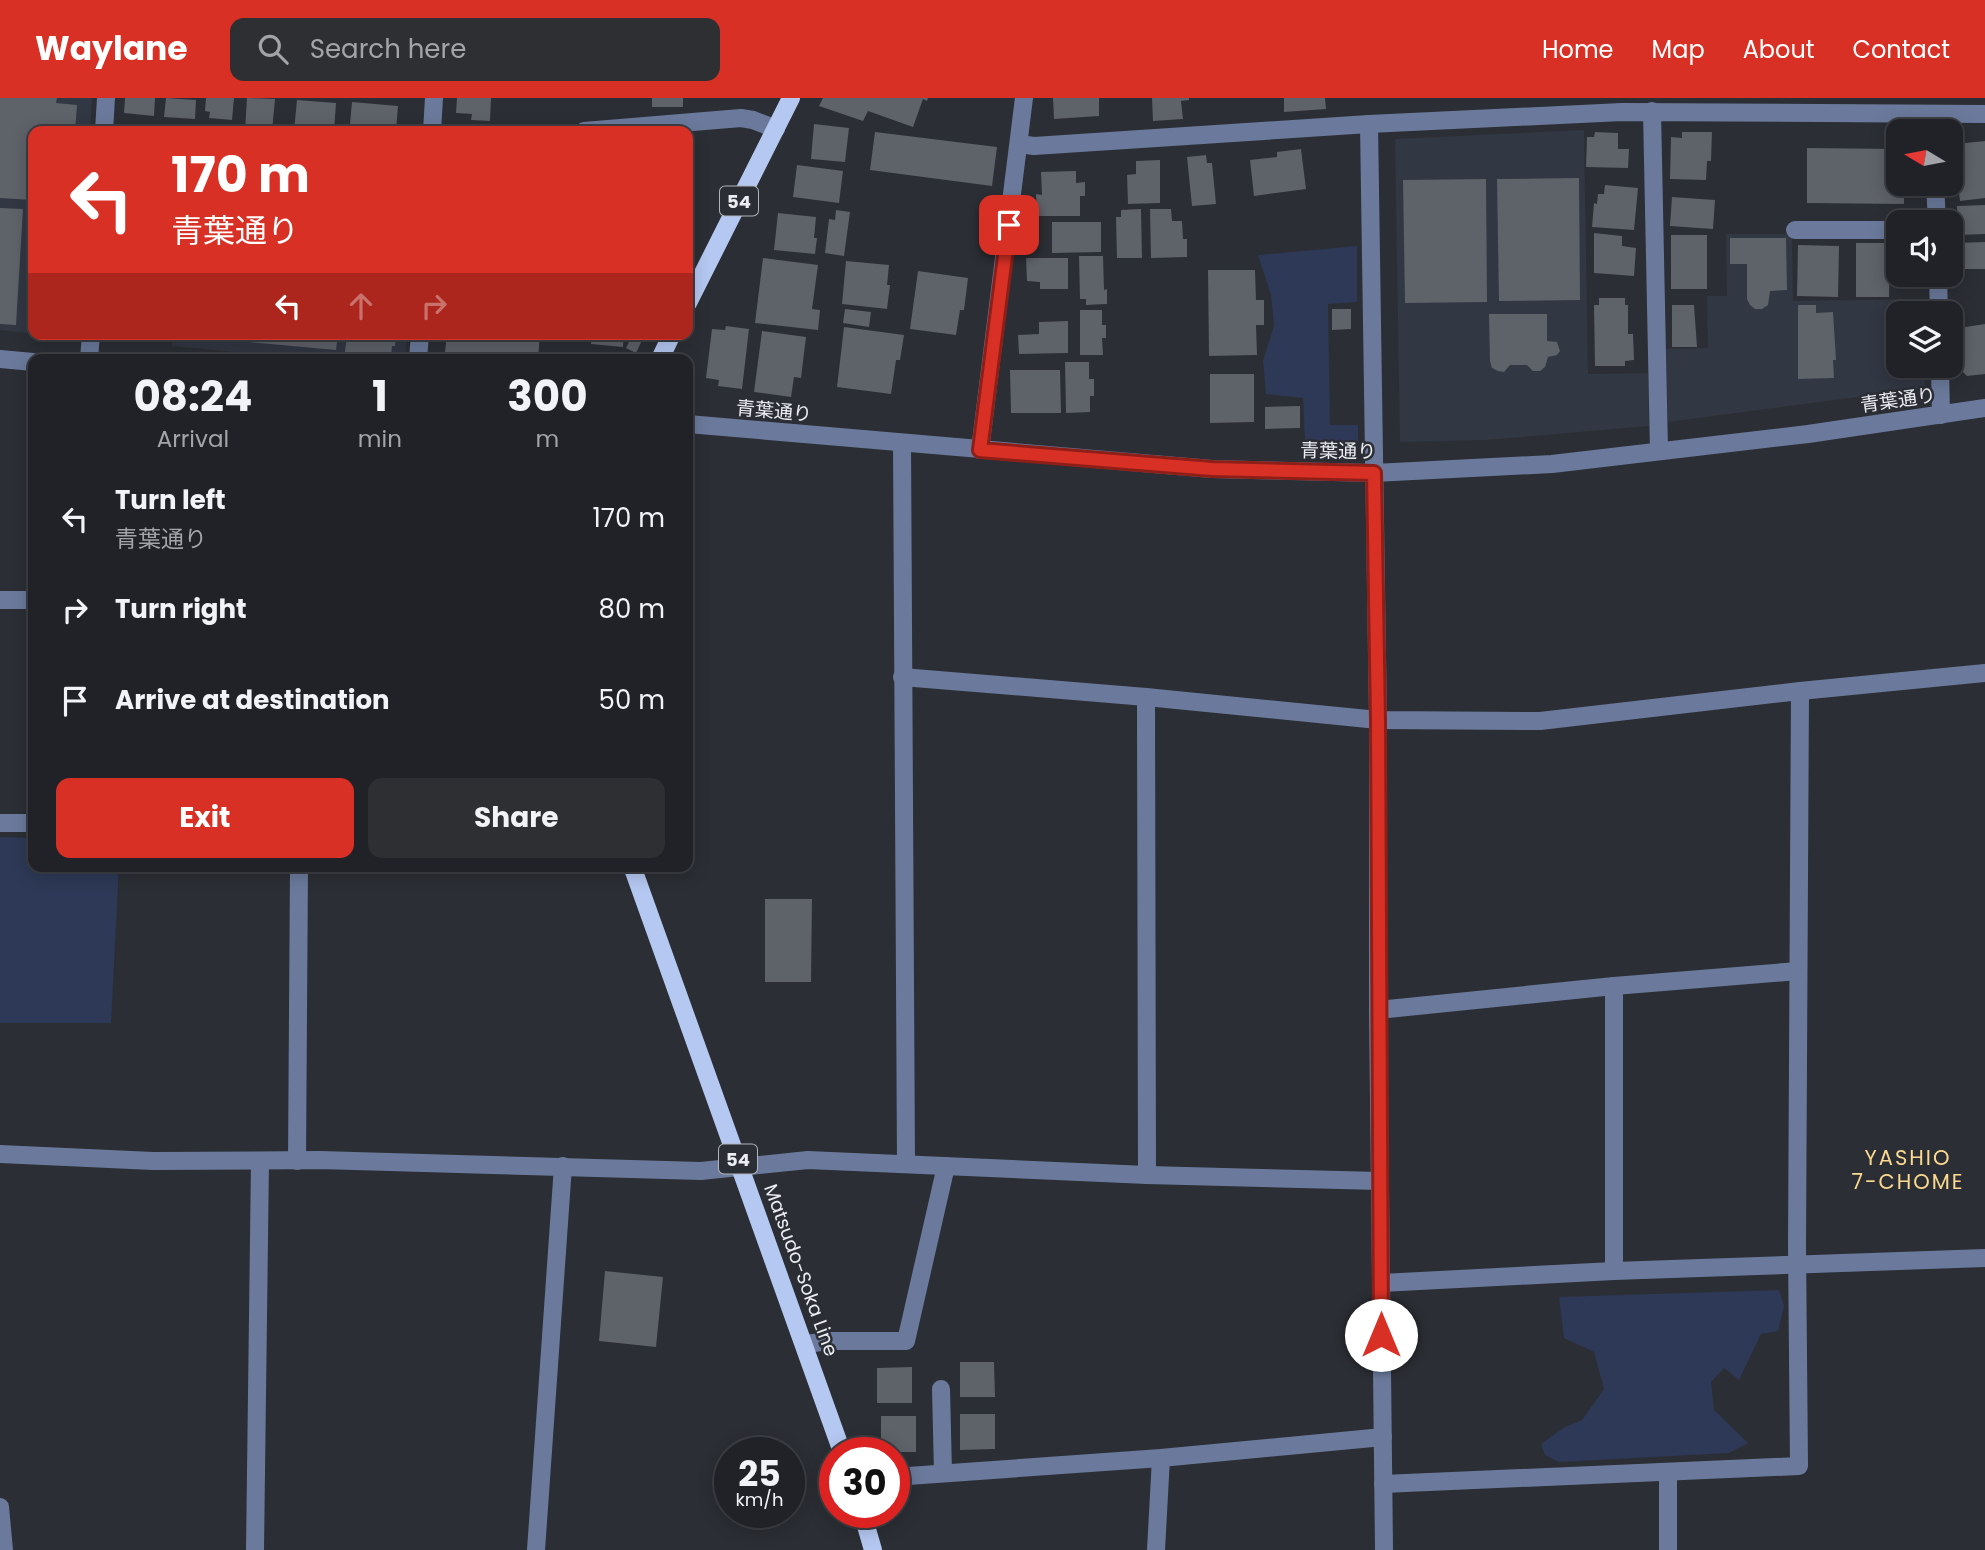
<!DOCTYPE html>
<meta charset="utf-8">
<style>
:root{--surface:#202227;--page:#2d2f33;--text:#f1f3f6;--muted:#a2a4a7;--line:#3d3f44;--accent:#d93025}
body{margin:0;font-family:Poppins,"Noto Sans JP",sans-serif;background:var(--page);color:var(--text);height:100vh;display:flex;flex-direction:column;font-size:26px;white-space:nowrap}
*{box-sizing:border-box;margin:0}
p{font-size:23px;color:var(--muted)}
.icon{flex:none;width:38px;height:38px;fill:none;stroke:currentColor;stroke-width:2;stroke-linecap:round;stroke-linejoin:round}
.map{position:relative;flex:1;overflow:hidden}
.panel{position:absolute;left:28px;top:256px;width:665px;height:518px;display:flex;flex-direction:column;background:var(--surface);border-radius:14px;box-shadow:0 4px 18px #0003,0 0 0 2px var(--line)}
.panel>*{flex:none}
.guide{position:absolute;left:28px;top:28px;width:665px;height:214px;border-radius:14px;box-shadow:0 4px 18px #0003,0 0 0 2px var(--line);background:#d93025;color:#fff;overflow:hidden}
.needle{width:46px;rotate:280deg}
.buttons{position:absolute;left:1886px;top:21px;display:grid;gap:14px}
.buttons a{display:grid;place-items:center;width:77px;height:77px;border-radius:14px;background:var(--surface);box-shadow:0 4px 18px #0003,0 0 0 2px var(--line);font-size:35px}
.speed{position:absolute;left:714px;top:1339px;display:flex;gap:14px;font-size:35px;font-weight:700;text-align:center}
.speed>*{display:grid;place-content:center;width:91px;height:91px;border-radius:50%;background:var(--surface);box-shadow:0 4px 18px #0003,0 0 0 2px var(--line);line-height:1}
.speed small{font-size:18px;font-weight:400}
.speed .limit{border:10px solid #d22;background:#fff;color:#111}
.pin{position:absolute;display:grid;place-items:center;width:60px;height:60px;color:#fff;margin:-30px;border-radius:14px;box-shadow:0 4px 10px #0006}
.me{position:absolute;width:77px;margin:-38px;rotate:0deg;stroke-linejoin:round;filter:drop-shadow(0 0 5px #0008)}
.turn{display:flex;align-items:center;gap:24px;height:147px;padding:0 28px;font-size:32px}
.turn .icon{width:91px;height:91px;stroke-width:2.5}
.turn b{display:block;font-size:49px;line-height:60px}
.lanes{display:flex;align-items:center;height:66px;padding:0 28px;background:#0003;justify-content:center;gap:35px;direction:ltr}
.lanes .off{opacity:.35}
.eta{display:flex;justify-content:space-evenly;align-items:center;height:119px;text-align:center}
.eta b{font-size:42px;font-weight:700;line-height:49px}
.primary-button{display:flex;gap:14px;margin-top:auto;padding:14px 28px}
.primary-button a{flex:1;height:80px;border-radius:14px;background:var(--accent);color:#fff;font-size:28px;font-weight:700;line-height:80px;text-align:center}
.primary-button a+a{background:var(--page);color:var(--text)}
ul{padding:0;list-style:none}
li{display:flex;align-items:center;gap:21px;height:91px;padding:0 28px}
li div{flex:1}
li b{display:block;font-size:26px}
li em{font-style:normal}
header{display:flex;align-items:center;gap:42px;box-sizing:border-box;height:98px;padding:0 35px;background:var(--accent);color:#fff}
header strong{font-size:33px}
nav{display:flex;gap:38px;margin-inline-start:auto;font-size:24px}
.search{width:490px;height:63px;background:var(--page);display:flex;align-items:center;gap:18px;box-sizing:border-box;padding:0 24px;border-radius:14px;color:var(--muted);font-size:26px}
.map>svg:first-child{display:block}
.built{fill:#313743}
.green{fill:#2d3956}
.building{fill:#5e6269}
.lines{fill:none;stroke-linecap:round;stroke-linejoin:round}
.minor{stroke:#6b7a9c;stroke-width:18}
.major{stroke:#b5c8f2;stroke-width:18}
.route-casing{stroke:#8d1f18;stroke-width:18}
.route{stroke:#d93025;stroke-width:12}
.labels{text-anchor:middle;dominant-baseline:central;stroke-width:5;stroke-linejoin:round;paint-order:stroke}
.shield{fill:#2b2e34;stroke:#b1b4b9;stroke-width:2}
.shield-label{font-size:18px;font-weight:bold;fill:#ebedf2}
.street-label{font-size:19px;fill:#ebedf2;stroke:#2b2e34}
.neighbourhood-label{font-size:21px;letter-spacing:2px;fill:#fbd98f;stroke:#2b2e34}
</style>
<header>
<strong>Waylane</strong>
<div class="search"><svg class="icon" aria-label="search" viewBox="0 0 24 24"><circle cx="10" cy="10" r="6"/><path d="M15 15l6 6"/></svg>Search here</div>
<nav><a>Home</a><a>Map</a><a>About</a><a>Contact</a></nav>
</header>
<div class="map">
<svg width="1985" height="1452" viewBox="0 0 1985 1452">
<rect width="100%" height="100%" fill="#2b2e34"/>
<g class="built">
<polygon points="0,0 92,0 90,33 33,33 33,157 28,235 0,232"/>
<polygon points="1584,32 1588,276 1648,275 1649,328 1487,342 1400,344 1395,41"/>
<polygon points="1726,136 1792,136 1793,203 1923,201 1924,215 1899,215 1899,268 1924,268 1925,290 1668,324 1666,251 1708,250 1707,198 1727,198"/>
<polygon points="173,236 407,236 406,261 308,261 172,248"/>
</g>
<g class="green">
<polygon points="1357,148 1357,204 1328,206 1330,327 1358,327 1358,344 1305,342 1303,300 1266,296 1263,262 1274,228 1271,197 1258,157"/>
<polygon points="0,739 33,740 33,768 119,768 111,925 0,925"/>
<polygon points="1779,1192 1784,1208 1778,1233 1761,1236 1739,1282 1724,1270 1711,1284 1714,1312 1748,1345 1729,1355 1559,1364 1545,1357 1541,1346 1565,1329 1582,1322 1604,1291 1594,1254 1564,1240 1559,1199"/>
</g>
<g class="building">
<polygon points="0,0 57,0 56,5 77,7 75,33 33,33 33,102 0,100"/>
<polygon points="125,0 155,0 154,18 124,15"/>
<polygon points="166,0 196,2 195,21 164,19"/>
<polygon points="206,0 234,0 232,22 209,20 210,14 205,13"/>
<polygon points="247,0 275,1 272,33 245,33"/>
<polygon points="457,0 491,0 490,23 471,22 472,16 456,15"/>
<rect x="652" y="0" width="31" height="9"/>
<polygon points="823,0 928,0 927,3 923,1 913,29 868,13 863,23 819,8"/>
<polygon points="1053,0 1099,0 1099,18 1054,21"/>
<polygon points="1152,0 1189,0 1189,2 1181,3 1183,21 1153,23"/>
<polygon points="1284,0 1325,0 1326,11 1284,14"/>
<polygon points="297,2 336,5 334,33 294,33"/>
<polygon points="352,4 398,8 396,33 358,33 359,26 350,26"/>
<polygon points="814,26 849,30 845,64 811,61"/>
<polygon points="183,27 224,30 224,33 182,33"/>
<polygon points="875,34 997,49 992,88 870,72"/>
<polygon points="1595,34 1618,35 1618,51 1629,51 1628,70 1586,69 1587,39 1594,39"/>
<polygon points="1682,34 1712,34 1711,63 1707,63 1706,82 1670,81 1671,39 1682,40"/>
<polygon points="1985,43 1985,100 1960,103 1955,65 1958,65 1956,46"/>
<polygon points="1807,50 1899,51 1899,86 1904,86 1904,106 1807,105"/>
<polygon points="1301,51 1306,91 1254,98 1250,62 1277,59 1277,54"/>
<polygon points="1206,57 1207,65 1212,65 1216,106 1192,108 1187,59"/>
<polygon points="1160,62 1160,105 1128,106 1127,77 1136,76 1136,63"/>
<polygon points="797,67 843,73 839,105 793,99"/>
<polygon points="1076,73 1076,85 1085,84 1085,98 1080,98 1080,118 1037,118 1036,96 1042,97 1041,74"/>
<polygon points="1579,80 1580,202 1499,203 1497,81"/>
<polygon points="1486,81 1487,204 1405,205 1403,82"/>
<polygon points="1605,87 1638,90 1634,132 1592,129 1594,105 1597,106 1598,96 1604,96"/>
<polygon points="688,97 695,99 689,126 688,126"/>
<polygon points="1672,99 1715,102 1713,131 1670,128"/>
<polygon points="1985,107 1985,136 1958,137 1957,108"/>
<polygon points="0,110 23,111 16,227 0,226"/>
<polygon points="1141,111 1142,160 1117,160 1116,119 1121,119 1121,112"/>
<polygon points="1150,111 1171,111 1172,123 1182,123 1183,141 1187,141 1187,159 1151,160"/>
<polygon points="836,112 850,114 844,158 825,155 829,121 835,122"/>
<polygon points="778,115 816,119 814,140 817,140 815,156 774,152"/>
<polygon points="1052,124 1101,124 1101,154 1052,155"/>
<polygon points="1594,135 1622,138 1622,148 1636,150 1634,178 1594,175"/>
<rect x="1671" y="137" width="36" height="54"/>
<polygon points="1730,140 1786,140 1787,192 1770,193 1768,207 1762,211 1755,211 1750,207 1747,201 1747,166 1730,166"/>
<polygon points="1985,144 1985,171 1958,171 1957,145"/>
<polygon points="1856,145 1890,145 1889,199 1856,199"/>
<polygon points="1798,147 1839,148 1838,199 1797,198"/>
<polygon points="1079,158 1103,158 1104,192 1107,191 1107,206 1086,207 1086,201 1080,201"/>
<polygon points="763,160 818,167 812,211 820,212 818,232 755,225"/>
<polygon points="1026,160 1068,160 1068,191 1040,191 1040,184 1027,183"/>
<polygon points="846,163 889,167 887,187 890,187 887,211 842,206"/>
<polygon points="1208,172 1255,172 1256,202 1264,202 1264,227 1256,227 1257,257 1209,258"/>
<polygon points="918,173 968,180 964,212 960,212 956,237 910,231"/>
<polygon points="1599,200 1625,200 1625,207 1628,207 1628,236 1633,236 1634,262 1625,263 1625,268 1595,268 1594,207 1599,207"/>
<polygon points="1672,207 1694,207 1697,249 1672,249"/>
<polygon points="1798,207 1816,207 1816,215 1833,214 1836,262 1833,262 1834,280 1798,281"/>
<polygon points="845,211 871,214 869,229 843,225"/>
<polygon points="1332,211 1351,211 1351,231 1332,232"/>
<polygon points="1080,212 1102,212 1102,227 1106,227 1106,240 1102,240 1103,257 1080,257"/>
<polygon points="1489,216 1547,216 1547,243 1557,244 1560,253 1557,257 1548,259 1545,269 1540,273 1533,273 1527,267 1510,267 1504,274 1498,273 1492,270 1490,263"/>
<polygon points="1068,223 1068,255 1019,256 1018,237 1039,236 1039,224"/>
<polygon points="1985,226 1985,276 1967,278 1960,271 1957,256 1963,255 1959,230"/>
<polygon points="726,228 749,231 742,291 718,288 719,282 706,280 712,231 725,232"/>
<polygon points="844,229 904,237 900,262 896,262 891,296 837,289"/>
<polygon points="762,233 806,239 801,280 794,279 791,299 754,294"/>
<polygon points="227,236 338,236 336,252 226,242"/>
<polygon points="347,236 396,236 395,248 392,248 391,259 345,254"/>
<polygon points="447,236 540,236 538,261 510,261 505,259 504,261 488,261 479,260 479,256 473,256 473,260 447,258 447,254 445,254"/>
<polygon points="592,236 624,236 623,249 591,246"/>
<polygon points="633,236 645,236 636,255 626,250"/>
<polygon points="1065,264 1089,264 1089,281 1094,281 1094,298 1090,298 1090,314 1066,315"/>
<polygon points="1010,272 1060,272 1061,315 1011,315"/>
<polygon points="1210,276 1254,276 1254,324 1210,325"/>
<polygon points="1300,308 1300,330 1265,331 1265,309"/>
<polygon points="765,801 812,801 811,884 765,884"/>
<polygon points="605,1173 663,1179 656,1249 599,1243"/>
<polygon points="960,1264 994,1264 995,1299 960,1299"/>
<polygon points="912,1269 912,1305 877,1305 877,1270"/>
<polygon points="960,1316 995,1316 995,1351 960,1352"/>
<rect x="881" y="1318" width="35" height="36"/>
</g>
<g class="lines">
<g class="minor">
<polyline points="1652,13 1659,353"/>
<polyline points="1369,26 1378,622 1378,912 1384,1452"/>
<polyline points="104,33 106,0"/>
<polyline points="432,33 434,0"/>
<polyline points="584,33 741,20 753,22 776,31"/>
<polyline points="1019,46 1034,48 1369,26 1622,14 1985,16"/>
<polyline points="1935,86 1937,124"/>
<polyline points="1795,132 1899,132"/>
<polyline points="1938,177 1939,215"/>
<polyline points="0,261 33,264"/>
<polyline points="89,261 91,236"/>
<polyline points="418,261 420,236"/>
<polyline points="1940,268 1941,317"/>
<polyline points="688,326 1212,371 1374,375 1552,366 1808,336 1985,310"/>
<polyline points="902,345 906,1065"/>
<polyline points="980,352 1024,0"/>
<polyline points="0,502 33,502"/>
<polyline points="902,579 1146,599 1378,622 1540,623 1800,593 1985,575"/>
<polyline points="1146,599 1147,1077"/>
<polyline points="0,725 33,725"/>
<polyline points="1614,888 1614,1173"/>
<polyline points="1378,912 1614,888 1798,873"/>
<polyline points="0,1056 153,1063 320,1062 701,1073 808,1062 1147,1077 1380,1083"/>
<polyline points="297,1063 299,768"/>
<polyline points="1381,1185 1614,1173 1985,1160"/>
<polyline points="805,1246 830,1243 906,1243 946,1068"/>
<polyline points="941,1291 943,1375"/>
<polyline points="894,1379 1161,1360 1383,1339"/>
<polyline points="1383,1386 1799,1368 1797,1148 1800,593"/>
<polyline points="0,1409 4,1452"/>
<polyline points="255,1452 260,1063"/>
<polyline points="536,1452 563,1068"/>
<polyline points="1156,1452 1161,1360"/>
<polyline points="1668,1452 1668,1374"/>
</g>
<g class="major">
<polyline points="688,205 791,0"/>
<polyline points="660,261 672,236"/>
<polyline points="632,768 842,1354"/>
<polyline points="862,1414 873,1452"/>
</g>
</g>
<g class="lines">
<defs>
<polyline id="route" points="1009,127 980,352 1212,371 1374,375 1378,622 1381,1237"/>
</defs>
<use href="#route" class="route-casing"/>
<use href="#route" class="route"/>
</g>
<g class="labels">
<g class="shield">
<rect x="720" y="88.5" width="38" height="29" rx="5"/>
<rect x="719" y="1046.5" width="38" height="29" rx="5"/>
</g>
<g class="shield-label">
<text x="739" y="103">54</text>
<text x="738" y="1061">54</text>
</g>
<g class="street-label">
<text transform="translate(1898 302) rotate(-8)">青葉通り</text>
<text transform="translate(774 313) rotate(5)">青葉通り</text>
<text transform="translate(1338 353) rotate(1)">青葉通り</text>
<text transform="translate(801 1172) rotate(70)">Matsudo-Soka Line</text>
</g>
<g class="neighbourhood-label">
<text x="1908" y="1059">YASHIO<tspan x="1908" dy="24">7-CHOME</tspan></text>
</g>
</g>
</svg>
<div class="buttons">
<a><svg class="needle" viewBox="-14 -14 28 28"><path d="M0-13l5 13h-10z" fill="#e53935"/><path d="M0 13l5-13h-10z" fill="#a2a4a7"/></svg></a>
<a><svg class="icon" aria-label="sound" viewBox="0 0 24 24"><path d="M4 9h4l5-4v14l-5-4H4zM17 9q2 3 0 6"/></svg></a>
<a><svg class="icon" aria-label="layers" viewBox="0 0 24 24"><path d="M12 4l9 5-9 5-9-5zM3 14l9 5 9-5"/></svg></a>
</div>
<div class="speed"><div>25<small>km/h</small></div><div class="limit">30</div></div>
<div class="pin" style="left:1009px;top:127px;background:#d93025"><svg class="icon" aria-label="arrive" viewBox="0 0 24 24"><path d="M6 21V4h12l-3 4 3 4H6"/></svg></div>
<svg class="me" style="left:1381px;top:1237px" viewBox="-20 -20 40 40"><circle r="19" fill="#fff"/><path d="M0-13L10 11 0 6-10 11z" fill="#d93025"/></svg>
<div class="guide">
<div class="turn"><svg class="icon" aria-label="left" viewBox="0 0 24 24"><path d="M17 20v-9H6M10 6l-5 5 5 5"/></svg><div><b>170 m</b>青葉通り</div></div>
<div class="lanes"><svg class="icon" aria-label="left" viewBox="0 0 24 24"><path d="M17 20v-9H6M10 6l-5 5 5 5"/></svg><svg class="icon off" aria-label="ahead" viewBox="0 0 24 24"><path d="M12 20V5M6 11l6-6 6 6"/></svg><svg class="icon off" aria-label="right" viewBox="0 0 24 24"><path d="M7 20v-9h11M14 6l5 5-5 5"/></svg></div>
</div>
<section class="panel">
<div class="eta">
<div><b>08:24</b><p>Arrival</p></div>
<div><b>1</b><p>min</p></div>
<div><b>300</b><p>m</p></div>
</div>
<ul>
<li><svg class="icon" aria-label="left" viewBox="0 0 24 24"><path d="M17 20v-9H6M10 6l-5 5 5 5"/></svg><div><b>Turn left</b><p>青葉通り</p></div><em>170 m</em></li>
<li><svg class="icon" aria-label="right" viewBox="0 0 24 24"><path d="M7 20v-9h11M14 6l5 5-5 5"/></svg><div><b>Turn right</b></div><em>80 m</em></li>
<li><svg class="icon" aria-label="arrive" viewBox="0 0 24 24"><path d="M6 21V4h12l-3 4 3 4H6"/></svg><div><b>Arrive at destination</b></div><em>50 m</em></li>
</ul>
<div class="primary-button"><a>Exit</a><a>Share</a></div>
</section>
</div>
